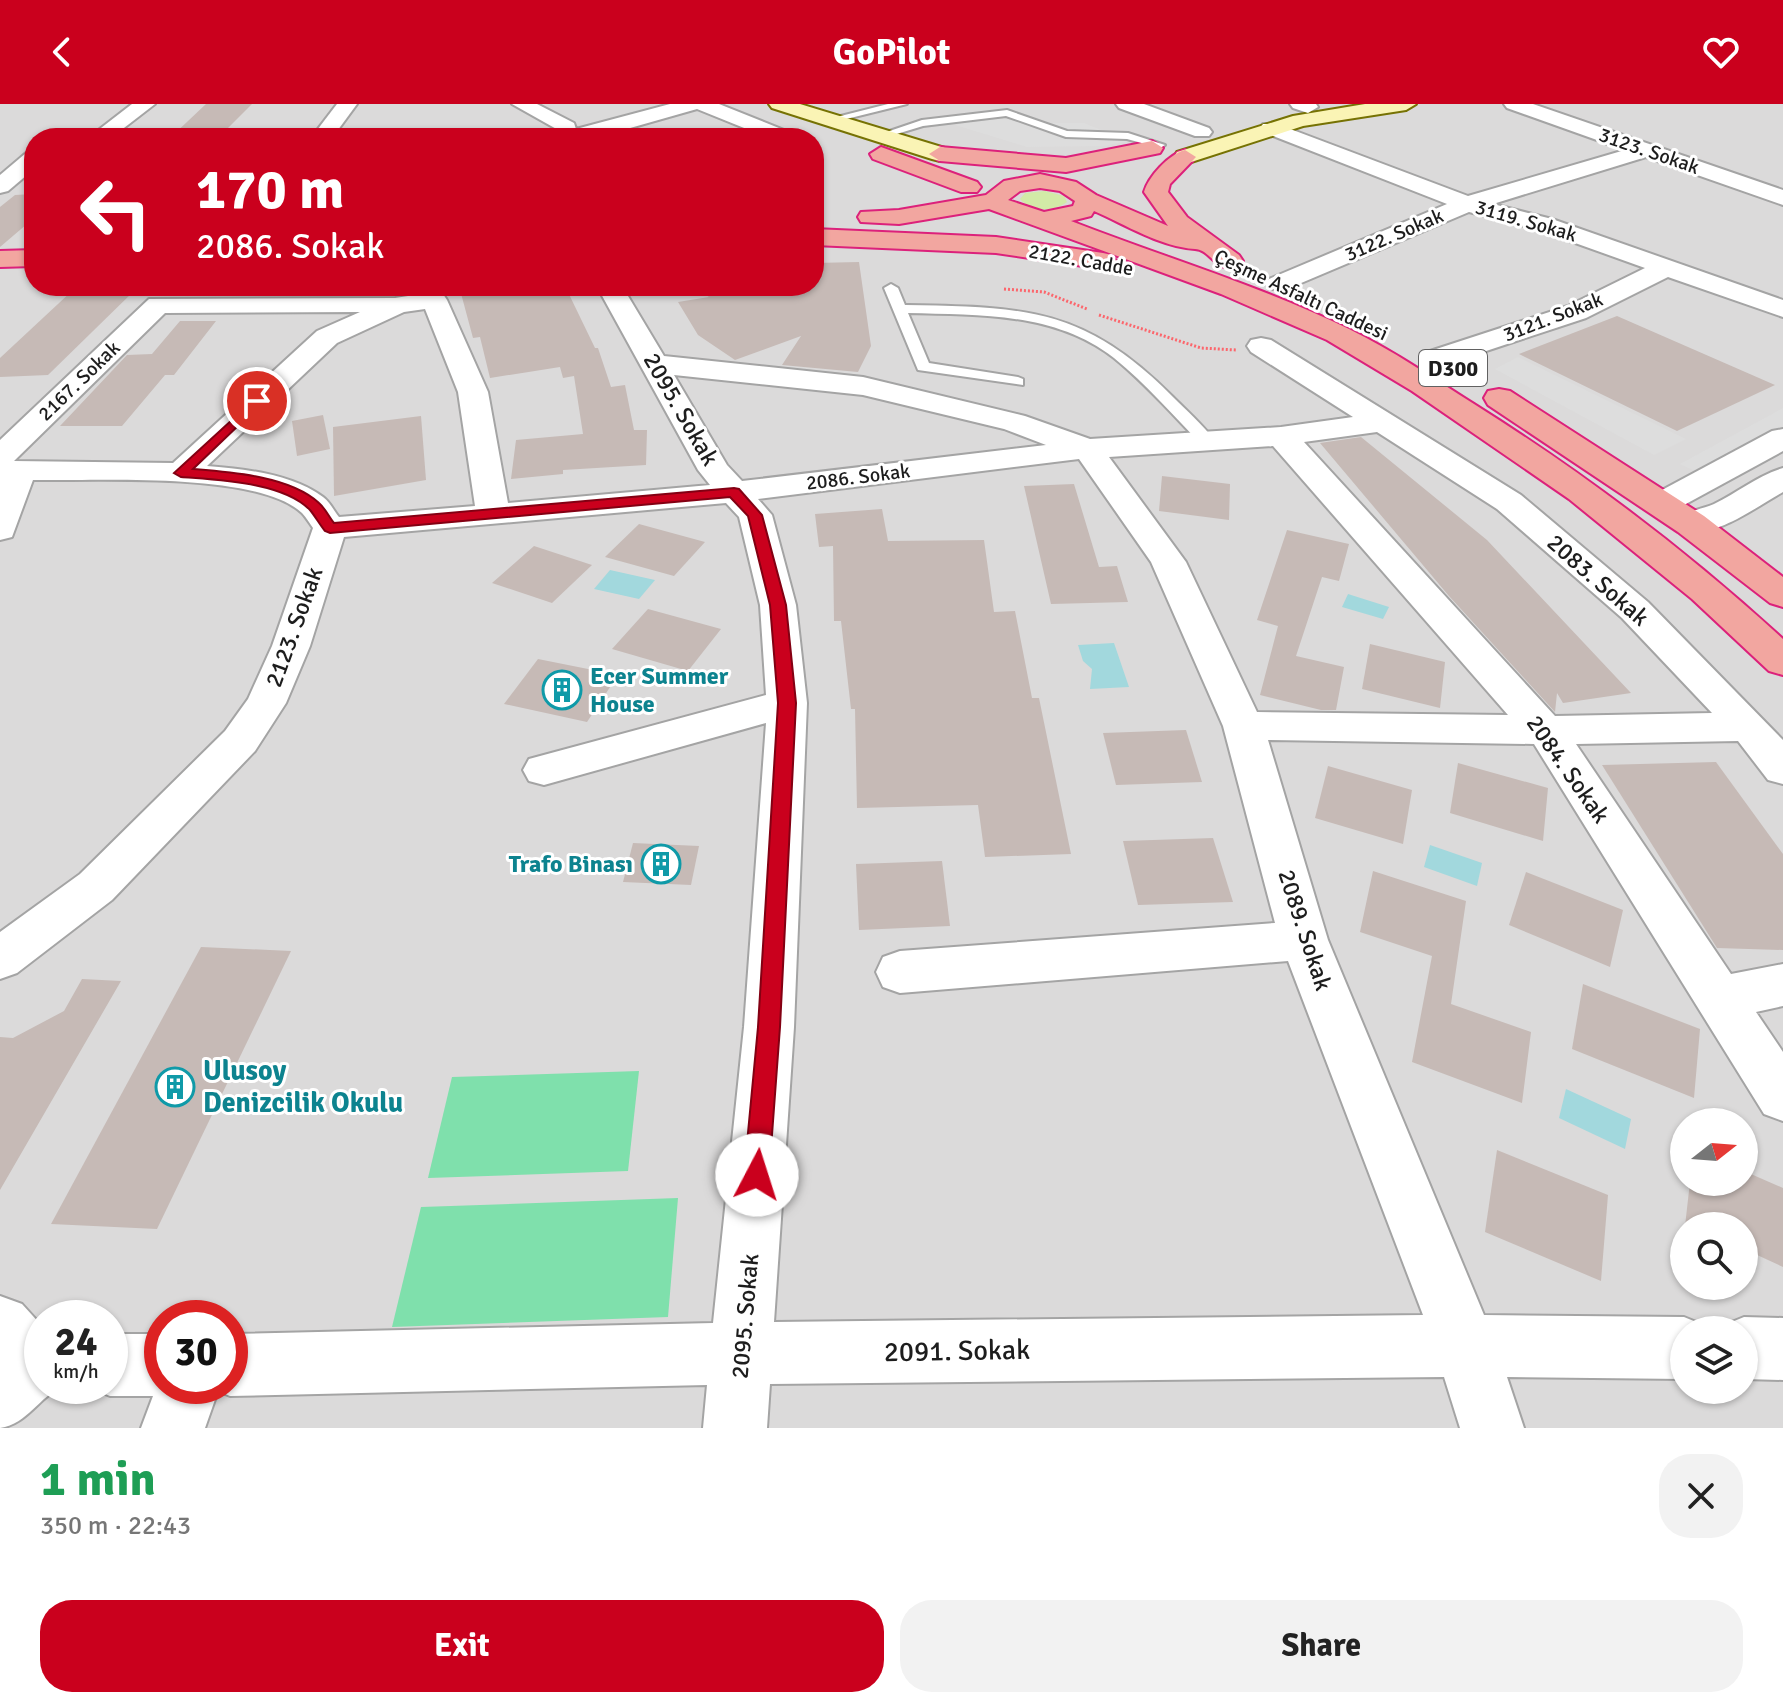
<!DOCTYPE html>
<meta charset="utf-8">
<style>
:root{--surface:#fff;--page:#f2f2f2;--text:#222;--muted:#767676;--accent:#ca001d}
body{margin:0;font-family:Signika,sans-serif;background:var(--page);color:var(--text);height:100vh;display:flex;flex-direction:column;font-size:30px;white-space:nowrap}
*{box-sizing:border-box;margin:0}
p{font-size:26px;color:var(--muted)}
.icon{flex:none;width:44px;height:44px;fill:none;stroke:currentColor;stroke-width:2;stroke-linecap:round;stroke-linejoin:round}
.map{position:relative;height:1324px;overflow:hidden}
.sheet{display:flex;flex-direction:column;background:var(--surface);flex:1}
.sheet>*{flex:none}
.guide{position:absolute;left:24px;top:24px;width:800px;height:168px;border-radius:32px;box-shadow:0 2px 6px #0004;background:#ca001d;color:#fff;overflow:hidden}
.needle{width:52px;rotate:73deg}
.fabs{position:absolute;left:1670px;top:1004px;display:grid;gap:16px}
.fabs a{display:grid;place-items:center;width:88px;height:88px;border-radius:50%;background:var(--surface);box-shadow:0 2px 6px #0004;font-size:40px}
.speed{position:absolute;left:24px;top:1196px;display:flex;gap:16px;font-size:40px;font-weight:700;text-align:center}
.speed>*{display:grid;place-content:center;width:104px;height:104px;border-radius:50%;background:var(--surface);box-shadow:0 2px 6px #0004;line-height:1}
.speed small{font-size:20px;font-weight:400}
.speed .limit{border:12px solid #d22;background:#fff;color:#111}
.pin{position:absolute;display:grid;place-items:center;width:68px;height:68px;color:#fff;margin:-34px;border:4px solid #fff;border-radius:50%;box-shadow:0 2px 8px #0007}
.me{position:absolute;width:88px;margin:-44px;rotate:5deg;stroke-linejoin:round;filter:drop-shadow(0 0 6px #0008)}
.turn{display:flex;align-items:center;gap:28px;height:168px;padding:0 40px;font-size:36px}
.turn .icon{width:104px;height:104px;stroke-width:2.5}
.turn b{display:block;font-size:56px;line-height:68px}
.round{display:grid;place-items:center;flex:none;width:84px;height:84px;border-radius:32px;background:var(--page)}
.summary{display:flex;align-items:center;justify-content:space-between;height:136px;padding:0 40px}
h1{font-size:48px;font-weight:700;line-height:60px;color:#1e9e55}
.action{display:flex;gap:16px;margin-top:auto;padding:16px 40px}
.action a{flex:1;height:92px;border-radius:32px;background:var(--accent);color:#fff;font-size:32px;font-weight:700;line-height:92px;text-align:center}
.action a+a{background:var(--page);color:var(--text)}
header{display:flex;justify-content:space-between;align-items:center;height:104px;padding:0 40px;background:var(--accent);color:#fff;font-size:36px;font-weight:700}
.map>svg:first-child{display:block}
.residential{fill:#dbdada;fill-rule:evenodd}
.grass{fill:#d2eaa7}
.pitch{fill:#7fe0ac}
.parking{fill:#ddd}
.water{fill:#a2d8dd}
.building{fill:#c6bab6}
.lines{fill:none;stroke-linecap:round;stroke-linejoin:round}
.service-casing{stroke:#a4a4a4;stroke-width:4}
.minor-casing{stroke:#a4a4a4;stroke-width:4}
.secondary-casing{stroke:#767203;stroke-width:4}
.trunk-casing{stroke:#dc217b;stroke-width:4}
.path{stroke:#fc666c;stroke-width:3;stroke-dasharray:2 2;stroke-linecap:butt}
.service{fill:#fff;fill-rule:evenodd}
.minor{fill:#fff;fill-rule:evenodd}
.secondary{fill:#faf4b5;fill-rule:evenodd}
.trunk{fill:#f2a6a0;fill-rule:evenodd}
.route{fill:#ca001d;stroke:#830013;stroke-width:2}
.labels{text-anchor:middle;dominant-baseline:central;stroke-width:6;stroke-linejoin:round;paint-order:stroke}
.far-street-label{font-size:20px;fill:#1d1d1d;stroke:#fff}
.shield{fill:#fff;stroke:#616161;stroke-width:2}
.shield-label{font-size:22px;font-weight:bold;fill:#1d1d1d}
.street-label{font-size:24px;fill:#1d1d1d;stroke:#fff}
.culture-label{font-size:24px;font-weight:bold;fill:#0d838f;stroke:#fff;text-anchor:start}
.near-culture-label{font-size:28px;font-weight:bold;fill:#0d838f;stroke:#fff;text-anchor:start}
.near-street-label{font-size:28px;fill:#1d1d1d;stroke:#fff}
</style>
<header><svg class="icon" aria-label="back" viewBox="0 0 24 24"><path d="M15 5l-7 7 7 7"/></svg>GoPilot<svg class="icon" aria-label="heart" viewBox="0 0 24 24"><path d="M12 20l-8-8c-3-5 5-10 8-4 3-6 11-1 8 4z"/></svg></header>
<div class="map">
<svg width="1783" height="1324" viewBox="0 0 1783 1324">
<rect width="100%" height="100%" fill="#efe9e3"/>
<path class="residential" d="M0,0H1783V1324H0ZM34,34H814V182H34ZM1684,1018H1744V1078H1684ZM1684,1122H1744V1182H1684ZM42,1214H110V1282H42ZM162,1214H230V1282H162ZM1684,1226H1744V1286H1684Z"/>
<path class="grass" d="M1045,87L1064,92L1067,98C1054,108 1031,108 1020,95L1025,89Z"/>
<g class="pitch">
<polygon points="639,967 628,1067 428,1074 452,973"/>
<polygon points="678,1094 668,1213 392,1223 421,1103"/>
</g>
<g class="parking">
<polygon points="1005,10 1028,19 1084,19 1128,37 1104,42 1027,43 955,21"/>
<polygon points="1518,253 1686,335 1654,351 1495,265"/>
<polygon points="1783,304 1783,346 1723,380 1680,360"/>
</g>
<g class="water">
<polygon points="610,466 655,476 639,495 594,485"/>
<polygon points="1348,490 1389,503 1383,515 1342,503"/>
<polygon points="1114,539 1129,583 1090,585 1092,565 1083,557 1078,541"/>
<polygon points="1430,741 1482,759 1477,782 1424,763"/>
<polygon points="1566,985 1631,1015 1625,1045 1559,1014"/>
</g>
<g class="building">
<polygon points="206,0 252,0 218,34 170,34"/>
<polygon points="34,90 34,114 0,143 0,103 15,91"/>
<polygon points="859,158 871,242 858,268 782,261 801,232 735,256 698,231 678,198 709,193 692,182 814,182 814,159"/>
<polygon points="459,182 565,182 595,244 598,244 611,283 625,281 634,326 647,326 646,361 563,366 563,370 511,375 516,336 583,330 574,272 563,274 560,263 490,274 480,233 473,234"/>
<polygon points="73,186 135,186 48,271 0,273 0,254"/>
<polygon points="1617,212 1775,281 1677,327 1519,250"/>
<polygon points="180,217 216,217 174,271 165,271 122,322 60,322 127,251 152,250"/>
<polygon points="323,311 330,345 297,352 292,317"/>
<polygon points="421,312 426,376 334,392 333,323"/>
<polygon points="1361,333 1487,436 1631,589 1563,599 1557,589 1555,608 1449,492 1320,339"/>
<polygon points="1162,372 1230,380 1229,416 1159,407"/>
<polygon points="1074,380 1099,463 1117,462 1128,498 1051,500 1024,382"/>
<polygon points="882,405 888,437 984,436 994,508 1015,507 1032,594 1039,594 1071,750 985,753 978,701 857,704 855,605 851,605 841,517 834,517 833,442 819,443 815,410"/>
<polygon points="639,420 705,438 674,472 605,453"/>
<polygon points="1287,426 1349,440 1339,477 1322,473 1296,552 1344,563 1336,606 1321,606 1260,591 1278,522 1257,516"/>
<polygon points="534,442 592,461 552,499 492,479"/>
<polygon points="648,505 721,525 688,567 612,545"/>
<polygon points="1370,540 1445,558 1440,604 1362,585"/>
<polygon points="538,555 618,571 587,618 504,600"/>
<polygon points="1186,626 1202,678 1116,681 1103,629"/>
<polygon points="1716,658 1783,750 1783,846 1717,844 1602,661"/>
<polygon points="1458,659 1548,684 1543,737 1450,709"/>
<polygon points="1328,662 1412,686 1403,740 1315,714"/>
<polygon points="1213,734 1233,798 1138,801 1123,737"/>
<polygon points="633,739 699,742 691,781 623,778"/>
<polygon points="942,757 950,822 859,826 856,760"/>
<polygon points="1373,767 1466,797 1451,900 1531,928 1522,999 1412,958 1432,852 1360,828"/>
<polygon points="1526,768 1623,806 1610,863 1509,821"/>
<polygon points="201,843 291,847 157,1125 51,1120"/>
<polygon points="82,875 121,877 0,1086 0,933 13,934 64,907"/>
<polygon points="1583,880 1700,925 1694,994 1572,945"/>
<polygon points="1497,1046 1608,1091 1601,1177 1485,1128"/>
<polygon points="1744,1067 1783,1084 1783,1163 1744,1145 1744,1122 1685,1122 1690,1078 1744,1078"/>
</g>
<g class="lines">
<defs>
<g id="service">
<polygon points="888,0 907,0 826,20 821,17"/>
<polygon points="1007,6 1067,27 1128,29 1165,41 1160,44 1127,35 1066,33 1006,12 923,22 877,36 872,33 922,16"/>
<path d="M891,180L898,184L905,201C1024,203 1084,203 1173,293C1187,307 1203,321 1215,337L1213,340H1201C1173,311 1146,280 1114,254C1055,208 979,211 908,209L929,259L1018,273L1023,275V281L918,266L884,184Z"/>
</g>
<g id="minor">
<polygon points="132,0 155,0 111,34 88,34"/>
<polygon points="337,0 357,0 332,34 311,34"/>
<polygon points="512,0 537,0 574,19 576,25 670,0 719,0 794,30 797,34 769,34 697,5 595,34 545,34 548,30 560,27"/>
<polygon points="1116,0 1144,0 1209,24 1212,28 1209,32 1195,32 1119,4"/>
<polygon points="1290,0 1316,0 1318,3 1308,9 1293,4"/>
<polygon points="1504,0 1533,0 1783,86 1783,101 1646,53 1493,100 1552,115 1783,196 1783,213 1668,173 1586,214 1447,260 1437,262 1427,260 1423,254 1427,248 1568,202 1645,164 1536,125 1469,108 1287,185 1269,185 1265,180 1269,175 1447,100 1263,28 1260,24 1263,20 1277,20 1468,92 1625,46 1507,4"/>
<polygon points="34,48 34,65 8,87 0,89 0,71 26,49"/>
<path d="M606,182H622L664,252L863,273L1025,312L1090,335L1281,323L1353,313L1251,248L1247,242L1251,236L1261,234L1271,236L1521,391L1648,498L1783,636V680L1768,676L1738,637L1576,640L1731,870L1783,860V902L1756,908L1783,948V1017L1764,1010L1534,640L1268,636L1328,836L1484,1211L1684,1213L1706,1222L1707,1226H1684V1275L1507,1273L1524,1324H1460L1444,1273L770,1280L767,1324H703L707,1281L230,1292L218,1287L205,1324H141L153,1292H110L88,1283L110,1282V1230H162V1282H230V1230L713,1219L744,923L766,619L544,681L529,677L523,666L529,655L766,591L760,501L739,413L726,399L344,433L310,542L286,599L255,647L112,796L17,869L0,875V828L80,770L225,627L248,595L272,542L313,424C310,420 306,413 302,409C257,367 95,377 33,376L12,433L0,436V336L149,195L395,194L434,188L443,190L447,196L488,288L508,399L710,381L698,366L600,188ZM425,205L458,288L475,402L339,413C334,407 330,398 323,393C292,370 245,365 207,362L337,239L404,208ZM360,208L317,227L173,359L14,357L165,209ZM674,271L863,291L1004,325L1046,341L742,377L727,361ZM1377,328L1497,405L1622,514L1712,609L1555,612L1304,338ZM1273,342L1508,611L1257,608L1186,458L1109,353ZM1079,355L1151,458L1223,622L1275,819L900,847L883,853L876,868L883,883L900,889L1288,857L1423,1211L774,1218L794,923L807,599L796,501L772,411L758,395Z"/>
<polygon points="1783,325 1783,347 1673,407 1661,410 1649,407 1644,400 1649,393 1772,327"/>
<path d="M1783,364V388C1754,404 1714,436 1679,427L1674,420C1683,407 1700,406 1714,400C1737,389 1758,371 1783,364Z"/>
<path d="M0,1192L22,1200L42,1222V1282H64C39,1292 28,1320 0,1324Z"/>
<polygon points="1744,1213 1783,1214 1783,1276 1744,1275 1744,1226 1721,1226 1722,1222"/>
</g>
<g id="secondary">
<polygon points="769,0 800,0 948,45 951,50 940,57 932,55 772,4"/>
<polygon points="1365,0 1416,0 1406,6 1303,22 1185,60 1174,53 1177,48 1293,12"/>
</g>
<g id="trunk">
<polygon points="1152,37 1163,44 1160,49 1066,68 940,57 929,50 940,43 1066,54"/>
<polygon points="881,43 977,78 981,83 977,88 961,88 873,55 870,50"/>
<path d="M1185,46L1196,53L1170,80L1168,88L1187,113L1239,151L1243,157L1239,163C1214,169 1212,146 1195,145C1161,143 1126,121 1094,107L1091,112L1071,117C1163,153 1259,181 1349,225C1392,246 1433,274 1474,300C1584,369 1687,447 1783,535V571L1769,567L1692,495L1569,395L1412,287L1327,236L1221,190L989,105L899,120L861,118L858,113L861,108L899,106L986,91L1004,77L1040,70L1076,78L1096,91L1168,122L1144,88C1149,72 1168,51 1185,46ZM1040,84L1060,87L1075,97L1073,102L1044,108L1008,96L1020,87Z"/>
<polygon points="814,125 996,133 1103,149 1112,151 1116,157 1112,163 1103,165 996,149 814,141"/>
<polygon points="34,146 34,162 0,163 0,147"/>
<polygon points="1499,285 1510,287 1704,412 1783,473 1783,503 1770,499 1678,428 1488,301 1484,294 1488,287"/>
</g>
</defs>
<use href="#service" class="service-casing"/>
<use href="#minor" class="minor-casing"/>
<use href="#secondary" class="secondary-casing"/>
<use href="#trunk" class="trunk-casing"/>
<g class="path">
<polyline points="1004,185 1044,188 1087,205"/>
<polyline points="1099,211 1201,244 1236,246"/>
</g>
<use href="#service" class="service"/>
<use href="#minor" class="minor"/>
<use href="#secondary" class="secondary"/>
<use href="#trunk" class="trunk"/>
</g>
<path class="route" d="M257,293L262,294V299L193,365C230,368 290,372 319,399C325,404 329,413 334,419L734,384L739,385L762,411L786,501L796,599L780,923L769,1071L765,1079L757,1083L748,1079L744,1071L758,923L778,599L770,501L748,412L730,393L330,429L325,427C320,421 315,412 310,406C283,378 218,376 181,373L174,369Z"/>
<defs>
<symbol id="building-ring" viewBox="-11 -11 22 22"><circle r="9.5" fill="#fff" stroke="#0f9aa8" stroke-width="1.5"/><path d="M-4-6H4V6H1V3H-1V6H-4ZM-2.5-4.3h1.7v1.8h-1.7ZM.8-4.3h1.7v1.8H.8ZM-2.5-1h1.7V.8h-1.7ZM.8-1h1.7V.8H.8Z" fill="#0f9aa8"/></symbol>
</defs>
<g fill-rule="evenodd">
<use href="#building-ring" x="540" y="564" width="44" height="44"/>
<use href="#building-ring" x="639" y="738" width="44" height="44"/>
<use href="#building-ring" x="153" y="961" width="44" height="44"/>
</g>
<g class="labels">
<g class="far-street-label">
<text transform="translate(1649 47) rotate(19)">3123. Sokak</text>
<text transform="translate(1526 117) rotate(16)">3119. Sokak</text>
<text transform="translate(1394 131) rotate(-23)">3122. Sokak</text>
<text transform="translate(1081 156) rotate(10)">2122. Cadde</text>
<text transform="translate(1301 191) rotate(25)">Çeşme Asfaltı Caddesi</text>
<text transform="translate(1553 213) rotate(-21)">3121. Sokak</text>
<text transform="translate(79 277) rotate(-44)">2167. Sokak</text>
<text transform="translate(858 373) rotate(-7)">2086. Sokak</text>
</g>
<rect class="shield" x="1419" y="246" width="68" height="36" rx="6"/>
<g class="shield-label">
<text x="1453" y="264">D300</text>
</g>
<g class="street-label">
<text transform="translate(681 305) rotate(60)">2095. Sokak</text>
<text transform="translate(1598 476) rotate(41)">2083. Sokak</text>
<text transform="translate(294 523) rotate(-70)">2123. Sokak</text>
<text transform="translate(1568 665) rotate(55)">2084. Sokak</text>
<text transform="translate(1305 826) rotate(72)">2089. Sokak</text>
<text transform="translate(745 1212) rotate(-85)">2095. Sokak</text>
</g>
<g class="culture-label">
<text x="590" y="572">Ecer Summer<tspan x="590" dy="28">House</tspan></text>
<text x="633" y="760" text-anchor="end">Trafo Binası</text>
</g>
<g class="near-culture-label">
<text x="203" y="967">Ulusoy<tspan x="203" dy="32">Denizcilik Okulu</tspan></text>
</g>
<g class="near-street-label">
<text transform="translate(957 1247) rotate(-1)">2091. Sokak</text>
</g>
</g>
</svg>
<div class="fabs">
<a><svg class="needle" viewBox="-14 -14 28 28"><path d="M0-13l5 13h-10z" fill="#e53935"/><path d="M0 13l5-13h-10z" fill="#767676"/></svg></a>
<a><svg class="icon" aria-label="search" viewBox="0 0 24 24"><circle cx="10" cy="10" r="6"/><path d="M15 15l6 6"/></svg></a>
<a><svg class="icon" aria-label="layers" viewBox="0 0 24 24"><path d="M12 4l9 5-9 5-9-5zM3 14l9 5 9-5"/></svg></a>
</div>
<div class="speed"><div>24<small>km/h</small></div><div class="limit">30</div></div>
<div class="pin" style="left:257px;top:297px;background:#d93025"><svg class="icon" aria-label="arrive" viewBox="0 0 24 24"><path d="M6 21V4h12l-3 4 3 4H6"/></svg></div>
<svg class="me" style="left:757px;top:1071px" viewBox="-20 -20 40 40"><circle r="19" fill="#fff"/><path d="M0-13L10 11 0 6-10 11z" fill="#ca001d"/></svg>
<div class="guide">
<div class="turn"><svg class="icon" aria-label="left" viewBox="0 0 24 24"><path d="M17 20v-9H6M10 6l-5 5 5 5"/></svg><div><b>170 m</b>2086. Sokak</div></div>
</div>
</div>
<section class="sheet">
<div class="summary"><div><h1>1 min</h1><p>350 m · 22:43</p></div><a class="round"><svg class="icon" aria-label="close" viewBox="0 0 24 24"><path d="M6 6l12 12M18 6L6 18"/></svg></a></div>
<div class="action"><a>Exit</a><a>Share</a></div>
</section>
